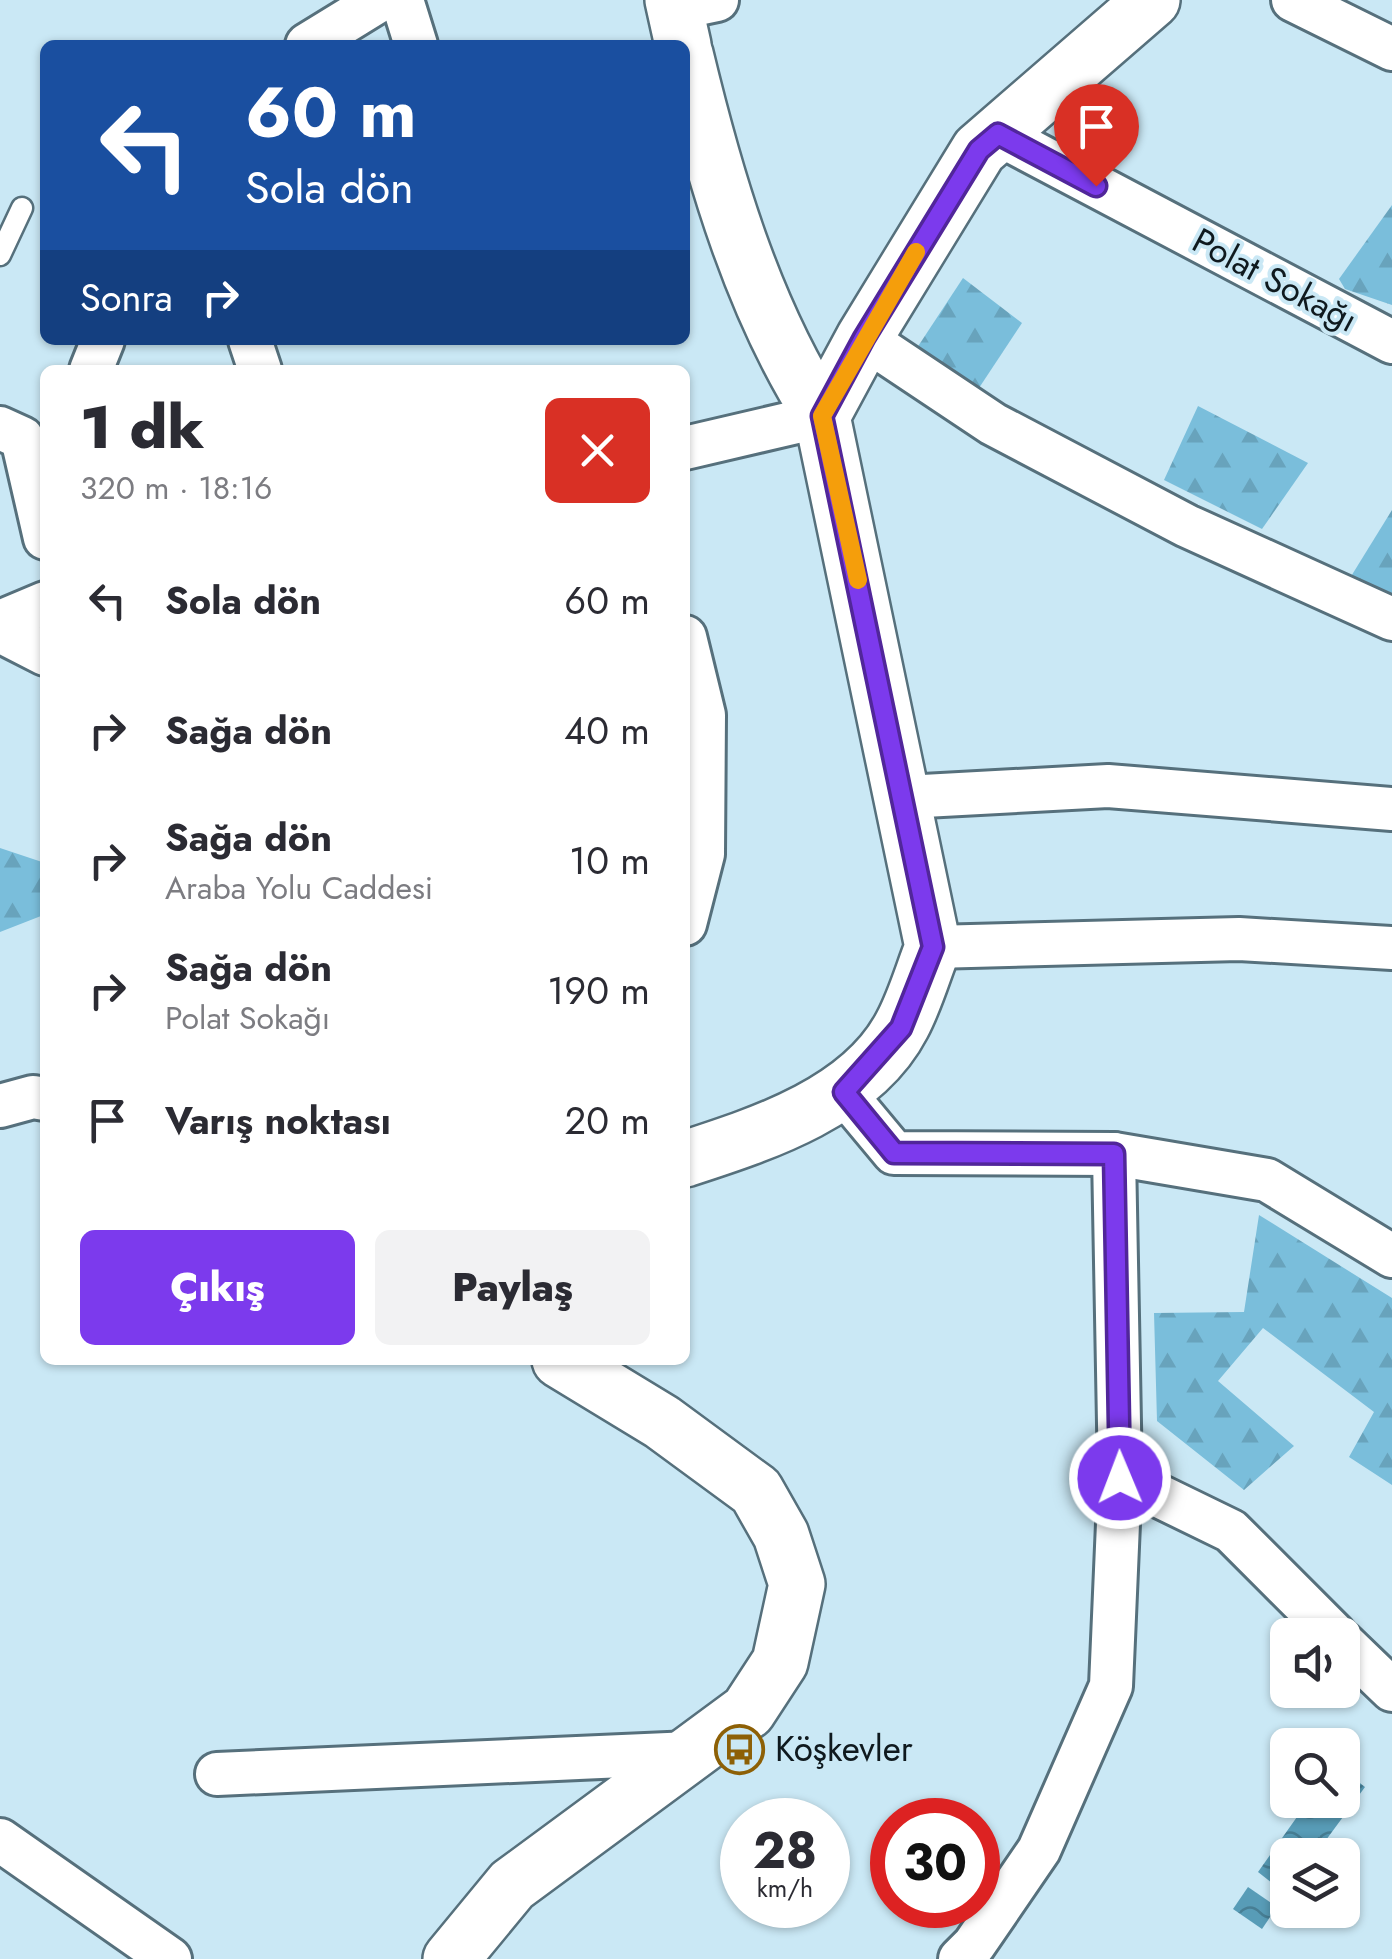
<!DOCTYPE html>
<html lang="tr">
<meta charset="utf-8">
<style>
:root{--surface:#fff;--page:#f2f2f3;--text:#2b2b33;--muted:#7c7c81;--accent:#7c3aed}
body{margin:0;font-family:Jost,sans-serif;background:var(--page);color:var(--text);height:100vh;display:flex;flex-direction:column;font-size:38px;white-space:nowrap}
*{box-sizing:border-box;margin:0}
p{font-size:32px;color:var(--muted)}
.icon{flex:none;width:55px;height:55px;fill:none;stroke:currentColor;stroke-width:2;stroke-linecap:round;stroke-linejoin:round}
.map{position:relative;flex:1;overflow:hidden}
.sheet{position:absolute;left:40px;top:365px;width:650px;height:1000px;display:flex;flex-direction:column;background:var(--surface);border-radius:15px;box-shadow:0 2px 8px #0004}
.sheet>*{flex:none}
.top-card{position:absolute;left:40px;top:40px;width:650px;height:305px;border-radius:15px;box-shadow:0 2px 8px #0004;background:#1a4fa0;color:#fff;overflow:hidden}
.buttons{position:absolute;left:1270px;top:1618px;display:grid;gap:20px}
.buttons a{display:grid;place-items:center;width:90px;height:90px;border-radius:15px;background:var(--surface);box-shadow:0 2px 8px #0004;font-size:50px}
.speed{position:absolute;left:720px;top:1798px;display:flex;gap:20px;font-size:50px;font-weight:700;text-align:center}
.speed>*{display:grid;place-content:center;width:130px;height:130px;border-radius:50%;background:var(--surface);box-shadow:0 2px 8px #0004;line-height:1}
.speed small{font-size:25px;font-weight:400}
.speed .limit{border:15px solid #d22;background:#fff;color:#111}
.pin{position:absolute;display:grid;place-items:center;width:85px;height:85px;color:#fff;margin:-102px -42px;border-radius:50% 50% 50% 0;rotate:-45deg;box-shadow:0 0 10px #0007}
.pin .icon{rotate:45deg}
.me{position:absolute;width:110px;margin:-55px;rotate:359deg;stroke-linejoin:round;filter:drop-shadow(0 0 8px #0008)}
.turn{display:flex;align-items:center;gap:35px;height:210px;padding:0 40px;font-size:45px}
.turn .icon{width:130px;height:130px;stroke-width:2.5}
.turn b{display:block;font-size:70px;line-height:85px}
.then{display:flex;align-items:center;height:95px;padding:0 40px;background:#0003;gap:20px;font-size:38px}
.round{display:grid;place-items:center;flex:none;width:105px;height:105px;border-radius:15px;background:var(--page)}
.head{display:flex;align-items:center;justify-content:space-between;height:170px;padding:0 40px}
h1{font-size:60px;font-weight:800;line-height:75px}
.action{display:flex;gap:20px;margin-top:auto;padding:20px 40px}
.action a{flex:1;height:115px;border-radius:15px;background:var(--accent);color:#fff;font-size:40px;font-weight:800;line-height:115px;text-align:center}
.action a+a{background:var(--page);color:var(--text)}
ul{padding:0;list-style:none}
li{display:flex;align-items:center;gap:30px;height:130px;padding:0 40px}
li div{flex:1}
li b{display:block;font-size:38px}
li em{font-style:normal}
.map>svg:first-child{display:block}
.forest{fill:url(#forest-firs)}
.water{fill:url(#water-waves)}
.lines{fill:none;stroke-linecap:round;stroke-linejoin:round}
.lane-casing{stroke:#56707c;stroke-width:25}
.street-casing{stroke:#56707c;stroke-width:48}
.secondary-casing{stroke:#56707c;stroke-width:60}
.lane{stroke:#fff;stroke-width:20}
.street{stroke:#fff;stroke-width:42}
.secondary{stroke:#fff;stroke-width:55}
.route-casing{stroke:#51269a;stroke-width:25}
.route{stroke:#7c3aed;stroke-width:18}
.slow{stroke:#f59e0b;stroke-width:18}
.labels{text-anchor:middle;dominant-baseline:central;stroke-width:8;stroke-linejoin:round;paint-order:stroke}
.street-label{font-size:35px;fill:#0f191e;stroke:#cae8f5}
.poi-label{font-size:35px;fill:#0f191e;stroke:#cae8f5;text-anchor:start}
</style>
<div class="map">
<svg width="1392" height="1959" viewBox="0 0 1392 1959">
<defs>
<pattern id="forest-firs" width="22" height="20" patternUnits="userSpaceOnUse" patternTransform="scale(2.5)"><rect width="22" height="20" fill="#7abedb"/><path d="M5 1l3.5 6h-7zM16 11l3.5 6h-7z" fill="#68a3bc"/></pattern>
<pattern id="water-waves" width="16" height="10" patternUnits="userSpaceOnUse" patternTransform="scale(2.5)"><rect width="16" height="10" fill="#589cb7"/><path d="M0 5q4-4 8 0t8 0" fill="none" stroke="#477e94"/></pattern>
</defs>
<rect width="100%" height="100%" fill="#cae8f5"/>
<g class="forest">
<polygon points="1392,205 1392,305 1345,289 1339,279"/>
<polygon points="963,278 1022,323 975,394 911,357"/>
<polygon points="1198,406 1308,463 1262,529 1164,480"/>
<polygon points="1392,510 1392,601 1350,578"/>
<polygon points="0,848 45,863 41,916 0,932"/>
<polygon points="1259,1215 1392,1298 1392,1485 1349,1457 1374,1412 1263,1328 1218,1381 1294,1446 1244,1490 1157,1421 1154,1313 1244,1312"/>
</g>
<g class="water">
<polygon points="1343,1770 1365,1787 1315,1855 1288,1855 1286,1894 1258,1872 1309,1800 1342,1800"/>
<polygon points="1248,1887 1277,1907 1262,1929 1233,1909"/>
</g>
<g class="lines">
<defs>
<polyline id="lane" points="0,255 22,208"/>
<g id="street">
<polyline points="402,0 416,45"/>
<polyline points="1293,0 1392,49"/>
<polyline points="674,9 717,0"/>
<polyline points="307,45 380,0"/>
<polyline points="998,134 1392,342"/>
<polyline points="864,338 993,424 1187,526 1392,619"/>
<polyline points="250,340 260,370"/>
<polyline points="91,370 103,340"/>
<polyline points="0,428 22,438 45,538"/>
<polyline points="685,448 822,416"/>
<polyline points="0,622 45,603"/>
<polyline points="0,631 45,654"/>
<polyline points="685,637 704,715 703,854 685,924"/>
<polyline points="905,797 1108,786 1392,809"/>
<polyline points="933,947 1239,939 1392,948"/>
<polyline points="844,1093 894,1153 1114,1154 1267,1180 1392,1256"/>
<polyline points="0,1106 33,1097 45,1099"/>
<polyline points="1120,1477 1231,1531 1335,1635"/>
<polyline points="1342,1642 1392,1690"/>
<polyline points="217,1774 691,1753"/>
<polyline points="0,1840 170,1959"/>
<polyline points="960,1959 974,1945 1039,1850 1111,1686 1120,1477 1114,1154"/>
</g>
<g id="secondary">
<polyline points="673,0 683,45"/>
<path d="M685,54C715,179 753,309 822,416"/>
<path d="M685,1159C762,1134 862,1102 902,1025C915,1001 923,972 933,947L822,416L864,338L979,150L1152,0"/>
<polyline points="451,1959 512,1885 748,1711 780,1662 797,1584 781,1535 756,1491 662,1422 560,1360"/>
</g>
</defs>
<use href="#lane" class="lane-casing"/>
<use href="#street" class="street-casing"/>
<use href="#secondary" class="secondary-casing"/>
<use href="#lane" class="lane"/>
<use href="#street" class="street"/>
<use href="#secondary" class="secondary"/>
</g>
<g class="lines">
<defs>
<polyline id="route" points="1096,186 998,134 979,150 864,338 822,416 933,947 901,1028 844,1092 894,1153 1114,1154 1120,1478"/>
</defs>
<use href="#route" class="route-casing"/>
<use href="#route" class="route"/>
<polyline class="slow" points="858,580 822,416 916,252"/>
</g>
<defs>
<symbol id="bus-ring" viewBox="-11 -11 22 22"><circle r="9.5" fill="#cae8f5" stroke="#8d6006" stroke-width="1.5"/><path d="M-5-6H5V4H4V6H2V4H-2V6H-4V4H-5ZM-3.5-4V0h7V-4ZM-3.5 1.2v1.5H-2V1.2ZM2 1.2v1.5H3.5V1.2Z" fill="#8d6006"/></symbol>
</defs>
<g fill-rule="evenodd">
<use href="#bus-ring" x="712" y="1722" width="55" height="55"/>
</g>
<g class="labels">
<g class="street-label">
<text transform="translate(1275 280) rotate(28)">Polat Sokağı</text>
</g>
<g class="poi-label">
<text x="775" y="1749">Köşkevler</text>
</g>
</g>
</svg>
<div class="buttons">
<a><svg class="icon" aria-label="sound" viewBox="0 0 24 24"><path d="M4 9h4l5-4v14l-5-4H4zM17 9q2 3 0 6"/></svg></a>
<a><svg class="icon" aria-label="search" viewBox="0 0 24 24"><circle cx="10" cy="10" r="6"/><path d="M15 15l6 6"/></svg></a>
<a><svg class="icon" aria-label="layers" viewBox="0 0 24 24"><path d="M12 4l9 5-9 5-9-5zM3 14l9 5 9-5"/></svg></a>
</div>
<div class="speed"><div>28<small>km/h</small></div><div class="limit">30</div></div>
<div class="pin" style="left:1096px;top:186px;background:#d93025"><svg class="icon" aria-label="arrive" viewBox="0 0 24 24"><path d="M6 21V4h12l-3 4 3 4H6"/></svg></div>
<svg class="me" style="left:1120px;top:1478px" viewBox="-20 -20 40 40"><circle r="17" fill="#7c3aed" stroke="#fff" stroke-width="3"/><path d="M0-11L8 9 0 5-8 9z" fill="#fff"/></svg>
<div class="top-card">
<div class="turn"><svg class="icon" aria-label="left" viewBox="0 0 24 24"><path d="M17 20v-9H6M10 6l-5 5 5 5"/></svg><div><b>60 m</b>Sola dön</div></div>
<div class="then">Sonra<svg class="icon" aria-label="right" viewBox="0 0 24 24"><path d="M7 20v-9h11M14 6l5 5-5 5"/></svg></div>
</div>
<section class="sheet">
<div class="head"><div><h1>1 dk</h1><p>320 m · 18:16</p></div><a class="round" style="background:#d93025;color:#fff"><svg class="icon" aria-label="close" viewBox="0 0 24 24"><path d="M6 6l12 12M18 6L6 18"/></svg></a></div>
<ul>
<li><svg class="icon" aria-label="left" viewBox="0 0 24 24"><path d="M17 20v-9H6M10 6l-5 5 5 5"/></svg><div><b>Sola dön</b></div><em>60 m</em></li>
<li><svg class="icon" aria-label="right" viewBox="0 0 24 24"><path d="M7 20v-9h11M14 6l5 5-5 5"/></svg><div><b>Sağa dön</b></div><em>40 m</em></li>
<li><svg class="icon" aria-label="right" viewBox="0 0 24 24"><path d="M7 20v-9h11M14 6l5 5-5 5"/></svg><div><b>Sağa dön</b><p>Araba Yolu Caddesi</p></div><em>10 m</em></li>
<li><svg class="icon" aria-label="right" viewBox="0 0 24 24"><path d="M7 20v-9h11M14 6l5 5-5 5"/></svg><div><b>Sağa dön</b><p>Polat Sokağı</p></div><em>190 m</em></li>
<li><svg class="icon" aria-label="arrive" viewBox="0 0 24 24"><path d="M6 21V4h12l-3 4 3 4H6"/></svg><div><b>Varış noktası</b></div><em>20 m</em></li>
</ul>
<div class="action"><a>Çıkış</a><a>Paylaş</a></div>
</section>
</div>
